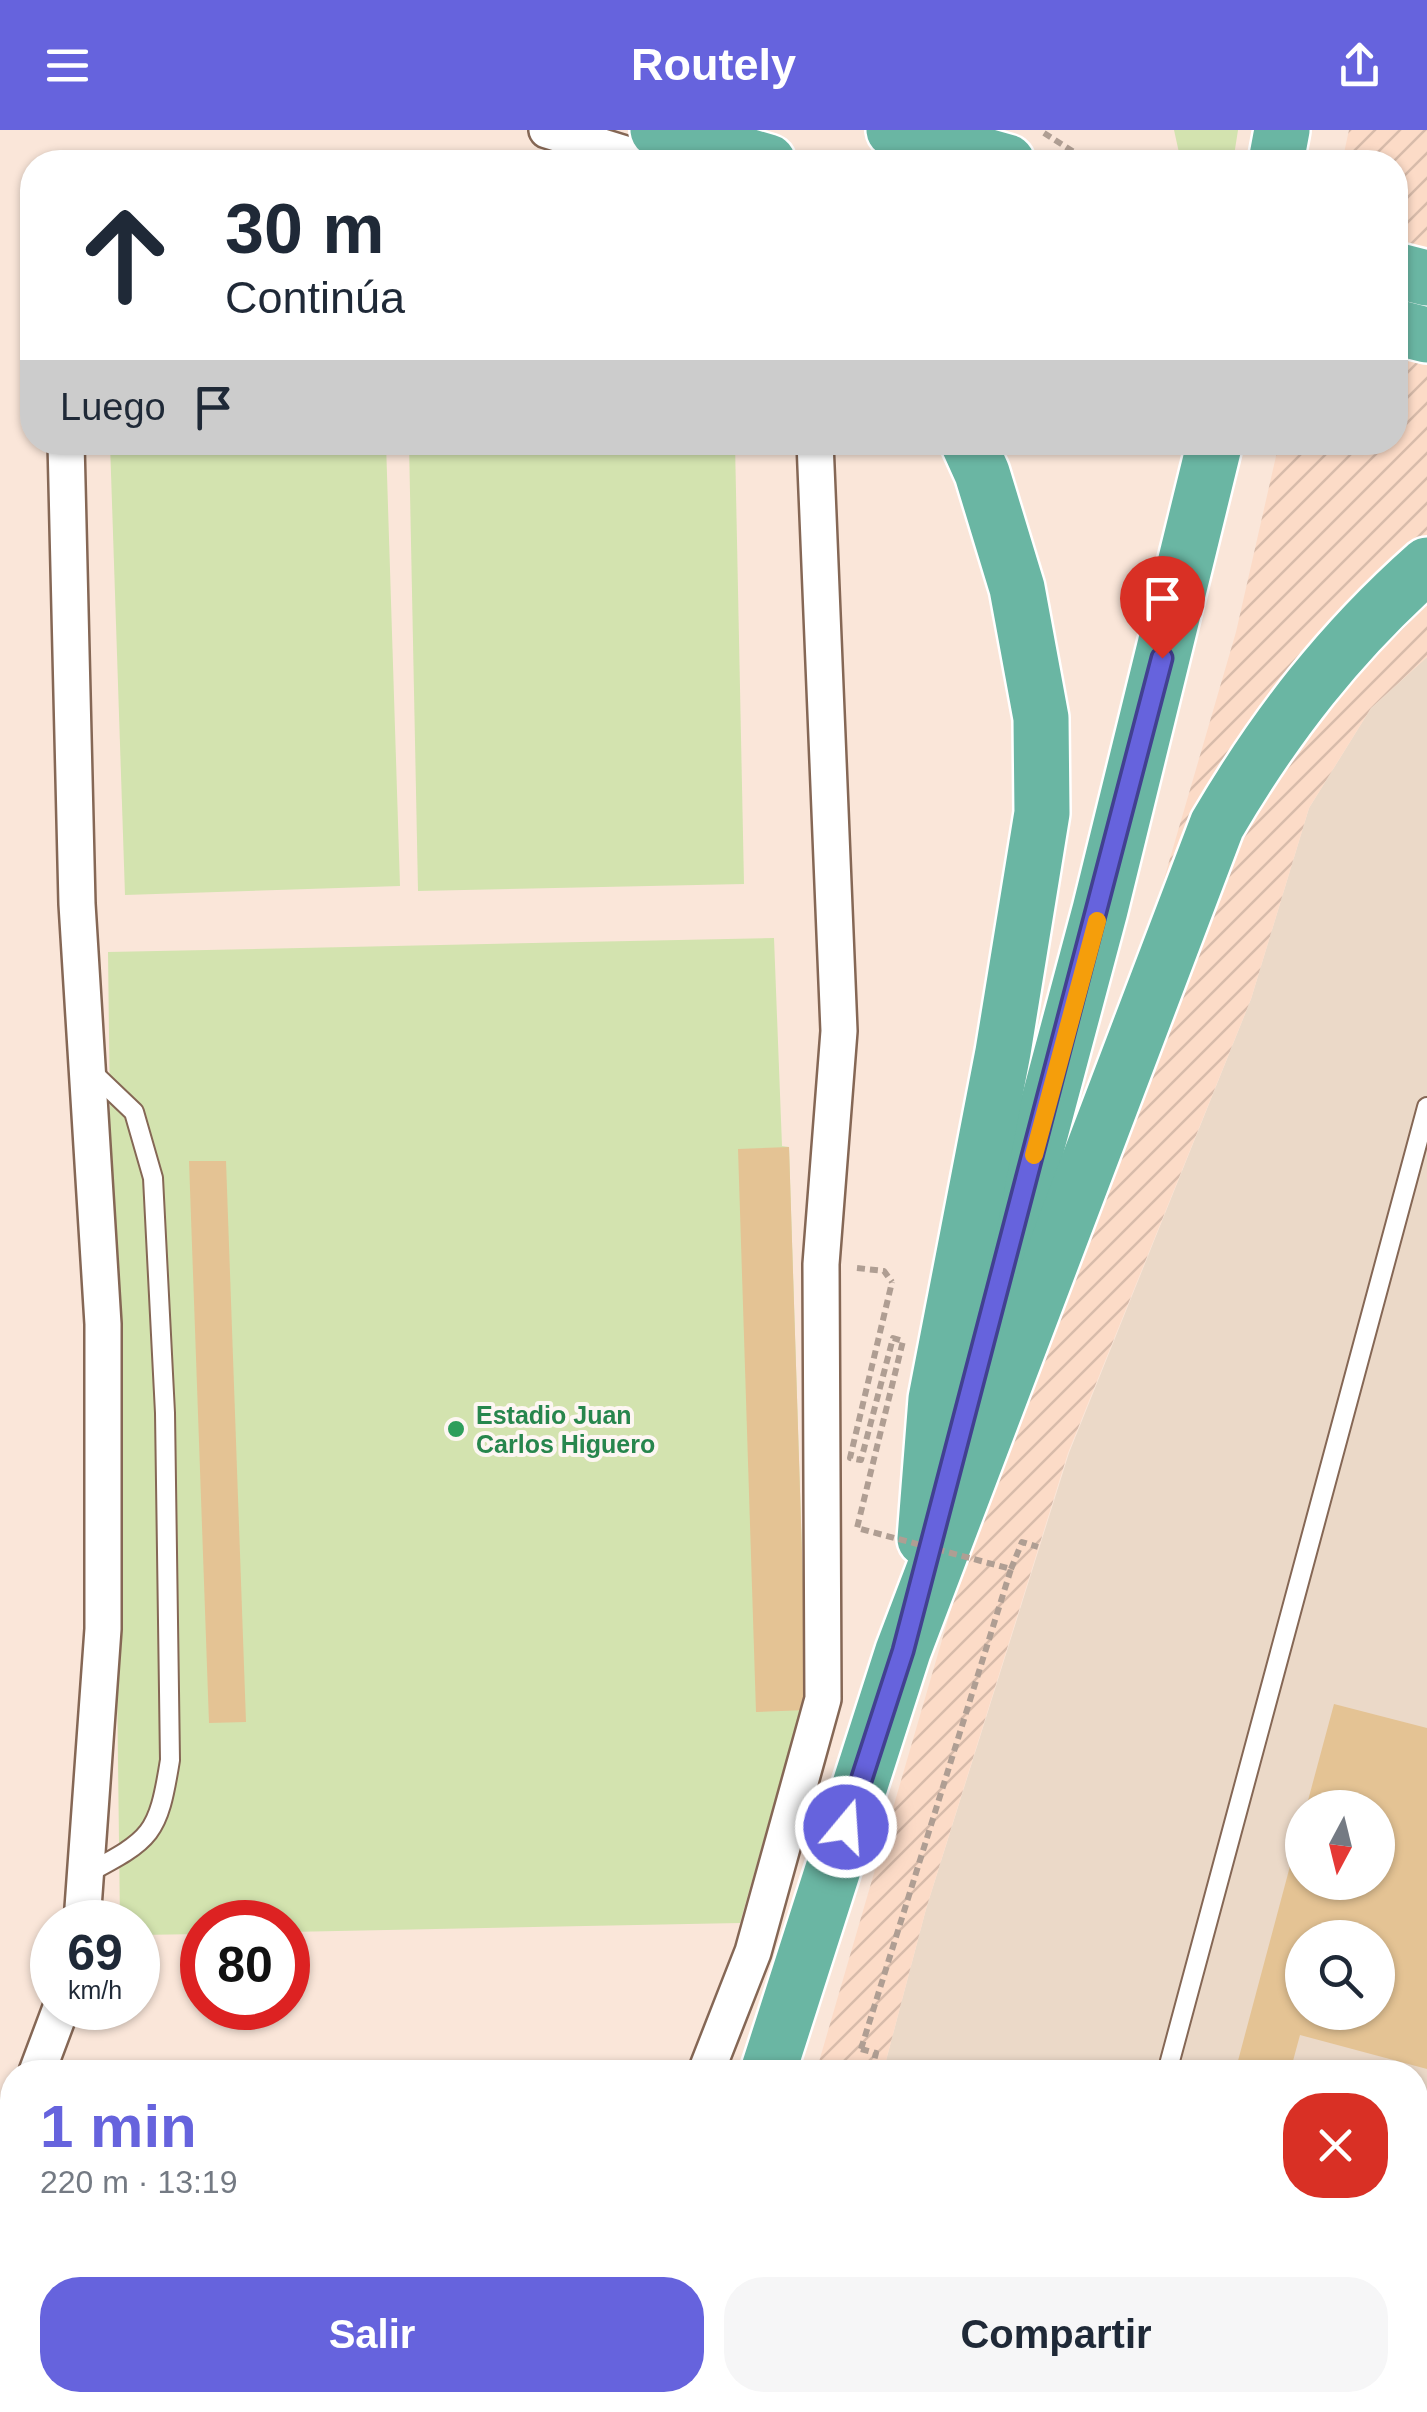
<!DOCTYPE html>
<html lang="es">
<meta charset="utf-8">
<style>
:root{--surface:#fff;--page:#f6f6f7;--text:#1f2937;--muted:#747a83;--accent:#6663dd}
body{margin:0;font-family:Helvetica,sans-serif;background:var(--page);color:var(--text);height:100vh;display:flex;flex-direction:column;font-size:38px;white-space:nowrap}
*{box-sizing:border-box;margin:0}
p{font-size:32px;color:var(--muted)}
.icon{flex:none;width:55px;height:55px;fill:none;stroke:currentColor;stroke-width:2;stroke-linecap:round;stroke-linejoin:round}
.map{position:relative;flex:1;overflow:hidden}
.sheet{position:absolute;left:0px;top:1930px;width:1428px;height:352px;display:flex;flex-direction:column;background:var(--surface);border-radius:40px 40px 0 0;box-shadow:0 2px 8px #0004}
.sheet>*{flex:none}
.top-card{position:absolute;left:20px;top:20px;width:1388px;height:305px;border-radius:40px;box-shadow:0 2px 8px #0004;background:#fff;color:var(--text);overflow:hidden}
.needle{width:65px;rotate:187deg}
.tools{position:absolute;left:1285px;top:1660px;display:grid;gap:20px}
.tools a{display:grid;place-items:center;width:110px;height:110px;border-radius:50%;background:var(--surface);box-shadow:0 2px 8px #0004;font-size:50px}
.speed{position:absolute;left:30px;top:1770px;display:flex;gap:20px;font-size:50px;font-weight:700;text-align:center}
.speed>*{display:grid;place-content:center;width:130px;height:130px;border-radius:50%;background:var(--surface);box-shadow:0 2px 8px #0004;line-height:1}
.speed small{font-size:25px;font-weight:400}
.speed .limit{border:15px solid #d22;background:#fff;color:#111}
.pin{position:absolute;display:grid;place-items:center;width:85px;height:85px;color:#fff;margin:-102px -42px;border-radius:50% 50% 50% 0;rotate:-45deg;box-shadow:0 0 10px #0007}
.pin .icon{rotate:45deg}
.me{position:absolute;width:110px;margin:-55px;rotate:18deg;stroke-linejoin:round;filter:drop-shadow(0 0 8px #0008)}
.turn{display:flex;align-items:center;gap:35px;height:210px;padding:0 40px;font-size:45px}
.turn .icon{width:130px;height:130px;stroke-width:2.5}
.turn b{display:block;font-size:70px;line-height:85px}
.then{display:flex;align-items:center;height:95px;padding:0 40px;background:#0003;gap:20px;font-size:38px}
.round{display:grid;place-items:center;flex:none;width:105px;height:105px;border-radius:40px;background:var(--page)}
.overview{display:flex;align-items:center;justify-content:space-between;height:170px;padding:0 40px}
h1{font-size:60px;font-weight:600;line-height:75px;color:var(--accent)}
.button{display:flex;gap:20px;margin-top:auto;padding:20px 40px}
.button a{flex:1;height:115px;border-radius:40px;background:var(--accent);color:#fff;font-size:40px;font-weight:600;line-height:115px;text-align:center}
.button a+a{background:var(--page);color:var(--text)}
header{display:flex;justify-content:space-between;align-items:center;height:130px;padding:0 40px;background:var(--accent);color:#fff;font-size:45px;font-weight:600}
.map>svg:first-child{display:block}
.commercial{fill:#ebd9c8;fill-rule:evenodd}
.industrial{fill:url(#industrial-furrows)}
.built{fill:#fcdbc7}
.green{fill:#d3e3af}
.building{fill:#e4c394;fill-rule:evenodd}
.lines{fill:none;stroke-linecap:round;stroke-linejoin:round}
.service-casing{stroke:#856755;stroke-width:22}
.minor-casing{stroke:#856755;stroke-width:40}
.trunk-casing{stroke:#fff;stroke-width:60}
.path{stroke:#af9e93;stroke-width:6;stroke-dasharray:8 5;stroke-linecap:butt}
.service{stroke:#fff;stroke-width:18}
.minor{stroke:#fff;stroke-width:35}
.trunk{stroke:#6ab6a3;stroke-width:55}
.path-bridge{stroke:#af9e93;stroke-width:6;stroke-dasharray:8 5;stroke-linecap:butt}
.route-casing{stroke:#424090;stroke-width:25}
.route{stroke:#6663dd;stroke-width:18}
.slow{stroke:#f59e0b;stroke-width:18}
.leisure-dot{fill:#2e9e5b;stroke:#fdf6f2;stroke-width:4}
.labels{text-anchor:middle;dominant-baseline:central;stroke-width:8;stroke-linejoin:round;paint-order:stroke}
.leisure-label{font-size:25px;font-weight:bold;fill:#27864d;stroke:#fdf6f2;text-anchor:start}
</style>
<header><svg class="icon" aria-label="menu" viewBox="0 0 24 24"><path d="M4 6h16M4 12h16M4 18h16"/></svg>Routely<svg class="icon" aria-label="share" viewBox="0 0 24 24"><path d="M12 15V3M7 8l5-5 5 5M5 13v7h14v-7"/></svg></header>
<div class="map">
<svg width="1427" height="2282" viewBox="0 0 1427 2282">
<defs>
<pattern id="industrial-furrows" width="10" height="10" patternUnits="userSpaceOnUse" patternTransform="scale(2.5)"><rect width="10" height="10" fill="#fcdbc7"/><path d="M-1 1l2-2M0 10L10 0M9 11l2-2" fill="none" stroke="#d8bbaa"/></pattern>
</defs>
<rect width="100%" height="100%" fill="#fae6d9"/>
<path class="commercial" d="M1427,527V2037L1415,2034V1942H883L926,1779L1069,1323L1251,869L1309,678L1371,578ZM1302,1678H1378V1752H1302ZM1302,1808H1378V1882H1302Z"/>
<g class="industrial">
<polygon points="1349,0 1427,0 1427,527 1371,578 1309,678 1251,869 1068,1323 926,1779 883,1942 816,1942 1236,502 1279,313 1395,312 1395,32 1342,32"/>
<polygon points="1415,2034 1427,2037 1427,2282 702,2282 706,2270 1415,2270"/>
</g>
<polygon class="built" points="1415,2034 1427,2037 1427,2190 1415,2190"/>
<g class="green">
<polygon points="1174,0 1238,0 1233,32 1181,32"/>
<polygon points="110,313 386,313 400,756 125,765"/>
<polygon points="409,313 735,313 744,754 418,761"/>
<polygon points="774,808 782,1016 789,1017 807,1580 800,1581 740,1793 288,1802 288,1792 202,1792 202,1804 138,1805 138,1792 120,1792 108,822"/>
<polygon points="83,2270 476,2270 471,2282 78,2282"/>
</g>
<g class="building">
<polygon points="789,1017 807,1580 756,1582 738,1019"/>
<polygon points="189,1031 226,1031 246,1592 209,1593"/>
<path d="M1334,1574L1427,1598V1939L1300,1905L1290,1942H1235L1301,1695L1302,1752H1378V1678H1306ZM1302,1808H1378V1882H1302Z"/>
</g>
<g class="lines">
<defs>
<g id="service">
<path d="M86,1744C152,1709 158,1705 170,1630L165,1283L153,1048L134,982L91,941"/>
<polyline points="1167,1942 1427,977"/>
<polyline points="835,2270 843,2282 1079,2270"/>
</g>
<g id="minor">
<polyline points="547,0 651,32"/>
<polyline points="66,312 77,774 103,1194 103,1499 82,1792"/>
<polyline points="37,1942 61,1878"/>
<polyline points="706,1942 753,1822 823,1569 821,1134 839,901 815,312"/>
<polyline points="0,2041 12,2009"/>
<polyline points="1415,2264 1427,2263"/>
<polyline points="1078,2273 1192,2270"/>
<polyline points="574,2282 579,2270"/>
</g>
<g id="trunk">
<polyline points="658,0 768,32"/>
<polyline points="894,0 1007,32"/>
<polyline points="1276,32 1282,0"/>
<polyline points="1395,140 1427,148"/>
<polyline points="1395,197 1427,205"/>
<polyline points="984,1214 1100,780 1215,312"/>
<polyline points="925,1409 936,1269 1003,922 1042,683 1041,588 1017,458 982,343 968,312"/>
<path d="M768,1942L903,1521L1217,695C1275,596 1340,512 1427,435"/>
<polyline points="648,2282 653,2270"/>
</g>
</defs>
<use href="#service" class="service-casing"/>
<use href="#minor" class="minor-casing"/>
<use href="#trunk" class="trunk-casing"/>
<g class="path">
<polyline points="1044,3 1074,22 1111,32"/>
<polyline points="857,1138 884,1141 892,1152"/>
<polyline points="1011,1439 1022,1412 1038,1417"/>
<polyline points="861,1919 876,1923 871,1942"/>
</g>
<use href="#service" class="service"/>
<use href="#minor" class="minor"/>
<use href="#trunk" class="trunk"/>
<polyline class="path-bridge" points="861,1919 1011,1439 857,1398 903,1211 893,1208 861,1330 850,1328 892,1152"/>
</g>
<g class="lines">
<defs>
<polyline id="route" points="846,1697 903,1521 1162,528"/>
</defs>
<use href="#route" class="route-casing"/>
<use href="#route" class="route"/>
<polyline class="slow" points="1034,1025 1097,791"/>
</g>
<circle class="leisure-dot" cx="456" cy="1299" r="10"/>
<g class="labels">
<g class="leisure-label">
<text x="476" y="1285">Estadio Juan<tspan x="476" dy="29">Carlos Higuero</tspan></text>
</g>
</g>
</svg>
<div class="tools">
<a><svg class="needle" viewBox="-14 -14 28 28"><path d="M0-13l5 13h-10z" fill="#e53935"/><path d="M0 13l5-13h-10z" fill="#747a83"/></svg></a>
<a><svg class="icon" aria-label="search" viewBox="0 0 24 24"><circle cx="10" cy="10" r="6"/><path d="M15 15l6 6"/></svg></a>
</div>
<div class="speed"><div>69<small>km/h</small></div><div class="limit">80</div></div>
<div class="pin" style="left:1162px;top:528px;background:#d93025"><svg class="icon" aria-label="arrive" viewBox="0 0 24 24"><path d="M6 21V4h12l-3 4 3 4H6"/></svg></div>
<svg class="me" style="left:846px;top:1697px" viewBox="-20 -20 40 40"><circle r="17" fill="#6663dd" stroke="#fff" stroke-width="3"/><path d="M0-11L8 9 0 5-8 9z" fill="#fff"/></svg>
<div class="top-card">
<div class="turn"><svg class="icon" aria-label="ahead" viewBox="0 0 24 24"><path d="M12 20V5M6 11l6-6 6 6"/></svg><div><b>30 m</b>Continúa</div></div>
<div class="then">Luego<svg class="icon" aria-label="arrive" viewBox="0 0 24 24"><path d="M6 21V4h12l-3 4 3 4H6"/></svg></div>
</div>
<section class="sheet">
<div class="overview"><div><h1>1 min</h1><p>220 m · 13:19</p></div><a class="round" style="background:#d93025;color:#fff"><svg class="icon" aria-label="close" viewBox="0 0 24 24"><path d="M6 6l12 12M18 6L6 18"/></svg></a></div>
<div class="button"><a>Salir</a><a>Compartir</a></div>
</section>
</div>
